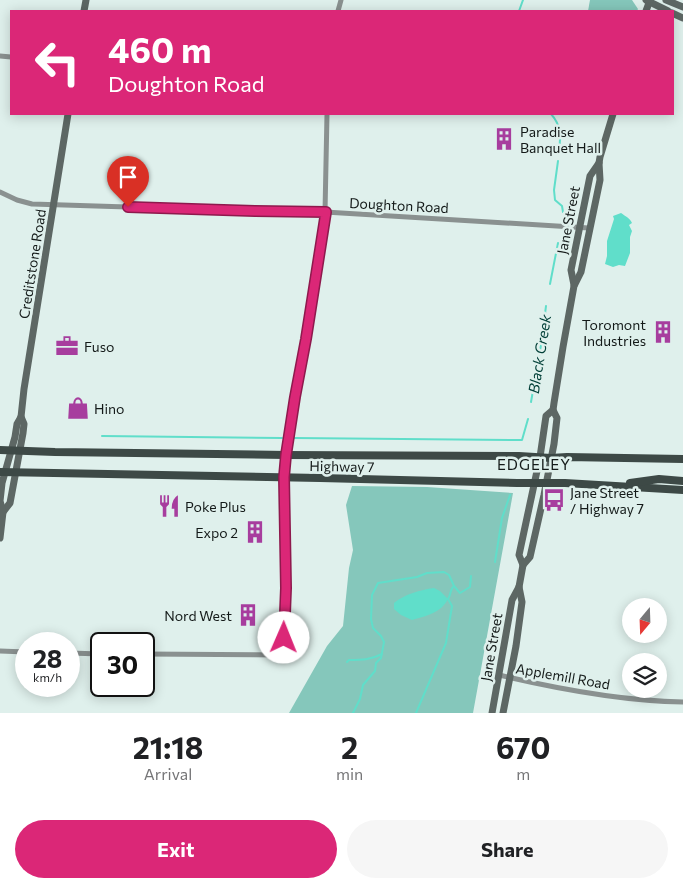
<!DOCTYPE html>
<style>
:root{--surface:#fff;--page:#f6f6f6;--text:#202124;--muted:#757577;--accent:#db2777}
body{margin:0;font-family:Commissioner,sans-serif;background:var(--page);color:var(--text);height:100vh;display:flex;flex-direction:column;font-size:19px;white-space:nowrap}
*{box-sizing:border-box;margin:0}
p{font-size:16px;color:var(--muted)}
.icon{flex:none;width:28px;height:28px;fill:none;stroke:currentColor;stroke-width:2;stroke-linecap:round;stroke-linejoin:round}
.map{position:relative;height:713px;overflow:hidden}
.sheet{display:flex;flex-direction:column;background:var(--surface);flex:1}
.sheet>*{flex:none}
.top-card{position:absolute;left:10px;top:10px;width:664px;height:105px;border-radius:0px;box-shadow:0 2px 12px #0003;background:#db2777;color:#fff;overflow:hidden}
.needle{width:32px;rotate:199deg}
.tools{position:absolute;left:622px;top:598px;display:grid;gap:10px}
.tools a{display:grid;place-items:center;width:45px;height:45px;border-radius:50%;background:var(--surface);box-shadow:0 2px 12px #0003;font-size:25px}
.speed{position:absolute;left:15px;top:632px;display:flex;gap:10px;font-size:25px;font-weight:700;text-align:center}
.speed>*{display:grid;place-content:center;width:65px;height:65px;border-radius:50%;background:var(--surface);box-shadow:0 2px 12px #0003;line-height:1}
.speed small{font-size:12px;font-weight:400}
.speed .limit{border:2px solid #111;border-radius:8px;background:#fff;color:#111}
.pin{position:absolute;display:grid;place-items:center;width:42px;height:42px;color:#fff;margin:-51px -21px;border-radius:50% 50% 50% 0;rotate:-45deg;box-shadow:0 0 5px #0007}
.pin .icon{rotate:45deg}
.me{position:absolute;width:55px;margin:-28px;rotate:1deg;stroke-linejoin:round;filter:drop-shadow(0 0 4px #0008)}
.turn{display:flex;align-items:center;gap:18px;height:105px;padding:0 15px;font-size:22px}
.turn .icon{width:65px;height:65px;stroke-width:2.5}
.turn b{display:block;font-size:35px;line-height:42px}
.eta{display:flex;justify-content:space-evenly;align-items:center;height:85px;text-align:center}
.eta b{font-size:30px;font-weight:700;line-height:35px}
.button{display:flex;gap:10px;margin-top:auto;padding:10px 15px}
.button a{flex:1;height:58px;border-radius:30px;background:var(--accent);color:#fff;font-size:20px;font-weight:700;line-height:58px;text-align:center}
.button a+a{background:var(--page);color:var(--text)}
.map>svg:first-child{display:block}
.green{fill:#85c7bb}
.water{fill:#60deca}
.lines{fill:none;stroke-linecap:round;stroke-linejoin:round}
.stream{stroke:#60deca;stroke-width:2}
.street{stroke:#8a9190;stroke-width:5}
.secondary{stroke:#5d6764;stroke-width:7}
.primary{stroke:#3d4946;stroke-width:8}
.route-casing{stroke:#8e194d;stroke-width:12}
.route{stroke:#db2777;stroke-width:9}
.labels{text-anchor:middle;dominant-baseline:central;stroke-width:5;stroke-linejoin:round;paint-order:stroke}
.poi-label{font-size:14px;fill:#141a19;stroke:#dff0ec;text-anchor:start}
.street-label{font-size:14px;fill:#141a19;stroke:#dff0ec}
.water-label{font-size:15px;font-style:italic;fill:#013f37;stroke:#dff0ec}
.neighbourhood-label{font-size:15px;letter-spacing:1px;fill:#141a19;stroke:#dff0ec}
</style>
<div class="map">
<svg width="683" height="713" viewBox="0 0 683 713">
<rect width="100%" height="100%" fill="#dff0ec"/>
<g class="green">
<polygon points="590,0 632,0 638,9 637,11 588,11"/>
<polygon points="352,486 427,487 513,493 473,713 289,713 327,646 343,626 349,568 353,550 346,505"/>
</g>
<g class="water">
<path d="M621,213C625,216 630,218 632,223L629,225L632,231L630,237V253L625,266L619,265L613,267L605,264L607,256V241L614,219L613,216Z"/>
<path d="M434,588L440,591L448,599C441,613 426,616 412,620L401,615L394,609V603C405,594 420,590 434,588Z"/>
</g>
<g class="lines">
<g class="stream">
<polyline points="519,11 523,0"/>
<path d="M551,114C561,125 561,136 559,151"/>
<polyline points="558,161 554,190 555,200 562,206 563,212"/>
<polyline points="550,284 558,243"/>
<polyline points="531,402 541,345 546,306"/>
<polyline points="102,436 282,438"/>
<polyline points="294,438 522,440 528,419"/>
<polyline points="495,562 502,518 510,495"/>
<path d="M347,662L349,660C361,660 371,660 382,654"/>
<polyline points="353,713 360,699 363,685 375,671 376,663 381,658 384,642 381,636 373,628 371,619 372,595 378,583 417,577 427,573 444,572 449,575 454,586 460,593 470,587 471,576"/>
<path d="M416,713L446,643L452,606L448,599C451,595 450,590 453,587"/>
</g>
<g class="street">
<polyline points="338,11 341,0"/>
<polyline points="0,56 11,57"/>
<polyline points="0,192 17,200 32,204 255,211 325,212 589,228"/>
<polyline points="0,651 26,652"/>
<polyline points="69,653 101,654"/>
<polyline points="144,654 284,655 285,588 284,477 289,429 306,339 325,212 327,114"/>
<path d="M499,675C558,689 623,701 683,702"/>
</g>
<g class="secondary">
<polyline points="646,0 668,11"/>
<polyline points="666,0 683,7"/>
<polyline points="84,11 86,0"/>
<polyline points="646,11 650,0"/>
<polyline points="672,13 683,18"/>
<polyline points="574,285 571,270 590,176 599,163"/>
<polyline points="3,512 10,503 23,433 24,424 21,417"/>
<polyline points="0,538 3,512 0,501 2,483 15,437 17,424 21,417 24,389 68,114"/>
<polyline points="523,565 519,555 540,457 546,416 553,410 554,403 563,347 574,286 581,272 600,180 599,163 600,157 613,114"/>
<polyline points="492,713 512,600 519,587 523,565 530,557 544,495 554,444 557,418 553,410"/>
<polyline points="503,713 516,646 522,602 519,587"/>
</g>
<g class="primary">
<polyline points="0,450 55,452 286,455 519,456 551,458 567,457 683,459"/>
<polyline points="0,472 320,478 517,483 565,483 683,490"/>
<polyline points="630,483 659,479 683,481"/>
</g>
</g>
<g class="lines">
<defs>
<polyline id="route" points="128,207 255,211 326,212 306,339 295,397 286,455 284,477 286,588 284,638"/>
</defs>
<use href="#route" class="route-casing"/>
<use href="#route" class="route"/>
</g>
<defs>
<symbol id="building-bare" viewBox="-9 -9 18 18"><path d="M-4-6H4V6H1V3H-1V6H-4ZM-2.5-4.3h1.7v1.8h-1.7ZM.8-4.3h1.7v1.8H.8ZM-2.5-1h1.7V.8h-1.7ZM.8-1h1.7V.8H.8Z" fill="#a73d9e" stroke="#dff0ec" stroke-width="2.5" paint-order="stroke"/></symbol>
<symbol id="office-bare" viewBox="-9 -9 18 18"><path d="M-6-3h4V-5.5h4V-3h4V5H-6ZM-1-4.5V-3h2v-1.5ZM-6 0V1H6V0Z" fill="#a73d9e" stroke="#dff0ec" stroke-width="2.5" paint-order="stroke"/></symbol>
<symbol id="shop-bare" viewBox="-9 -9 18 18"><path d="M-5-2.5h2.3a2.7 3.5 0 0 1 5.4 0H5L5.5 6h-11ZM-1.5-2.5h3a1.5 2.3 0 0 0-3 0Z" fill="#a73d9e" stroke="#dff0ec" stroke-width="2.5" paint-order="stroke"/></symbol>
<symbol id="bus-bare" viewBox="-9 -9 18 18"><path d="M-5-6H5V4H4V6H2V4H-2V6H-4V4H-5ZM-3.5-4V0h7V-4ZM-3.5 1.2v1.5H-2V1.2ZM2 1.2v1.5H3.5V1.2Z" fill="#a73d9e" stroke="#dff0ec" stroke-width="2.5" paint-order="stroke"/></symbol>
<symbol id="restaurant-bare" viewBox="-9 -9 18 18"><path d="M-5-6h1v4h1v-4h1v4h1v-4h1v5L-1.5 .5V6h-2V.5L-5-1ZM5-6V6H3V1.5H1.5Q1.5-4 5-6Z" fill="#a73d9e" stroke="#dff0ec" stroke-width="2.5" paint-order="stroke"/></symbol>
</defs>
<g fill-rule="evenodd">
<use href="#building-bare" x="488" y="123" width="32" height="32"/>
<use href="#building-bare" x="647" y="316" width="32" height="32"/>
<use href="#office-bare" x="51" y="330" width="32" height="32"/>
<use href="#shop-bare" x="62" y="392" width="32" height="32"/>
<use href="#bus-bare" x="538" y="484" width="32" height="32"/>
<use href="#restaurant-bare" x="153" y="490" width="32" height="32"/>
<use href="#building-bare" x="239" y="516" width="32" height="32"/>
<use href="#building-bare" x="232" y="599" width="32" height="32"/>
</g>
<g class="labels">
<g class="poi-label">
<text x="520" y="131">Paradise<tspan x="520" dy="16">Banquet Hall</tspan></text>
<text x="646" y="324" text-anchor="end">Toromont<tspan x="646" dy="16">Industries</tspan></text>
<text x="84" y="346">Fuso</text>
<text x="94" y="408">Hino</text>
<text x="570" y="492">Jane Street<tspan x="570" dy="16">/ Highway 7</tspan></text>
<text x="185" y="506">Poke Plus</text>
<text x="238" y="532" text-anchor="end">Expo 2</text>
<text x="232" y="615" text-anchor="end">Nord West</text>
</g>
<g class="street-label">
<text transform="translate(399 205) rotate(3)">Doughton Road</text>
<text transform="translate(568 220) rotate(-79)">Jane Street</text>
<text transform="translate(32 264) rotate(-81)">Creditstone Road</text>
<text transform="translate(342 466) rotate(1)">Highway 7</text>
<text transform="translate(491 647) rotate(-80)">Jane Street</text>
<text transform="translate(563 676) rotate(10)">Applemill Road</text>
</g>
<g class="water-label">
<text transform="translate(539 354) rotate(-81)">Black Creek</text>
</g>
<g class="neighbourhood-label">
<text x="534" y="464">EDGELEY</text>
</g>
</g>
</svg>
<div class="tools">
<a><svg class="needle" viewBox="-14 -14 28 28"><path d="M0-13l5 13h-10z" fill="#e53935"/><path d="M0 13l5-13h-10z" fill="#757577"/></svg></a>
<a><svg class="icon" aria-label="layers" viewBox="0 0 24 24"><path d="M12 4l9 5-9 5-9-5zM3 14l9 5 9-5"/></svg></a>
</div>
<div class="speed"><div>28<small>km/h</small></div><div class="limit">30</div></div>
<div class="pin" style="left:128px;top:207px;background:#d93025"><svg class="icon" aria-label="arrive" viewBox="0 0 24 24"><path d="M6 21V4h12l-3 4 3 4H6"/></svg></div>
<svg class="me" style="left:284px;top:638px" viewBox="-20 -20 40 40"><circle r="19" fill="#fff"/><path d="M0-13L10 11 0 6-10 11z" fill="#db2777"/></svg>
<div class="top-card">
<div class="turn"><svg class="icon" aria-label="left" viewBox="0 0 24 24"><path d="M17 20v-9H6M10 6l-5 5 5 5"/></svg><div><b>460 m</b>Doughton Road</div></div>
</div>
</div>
<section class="sheet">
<div class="eta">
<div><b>21:18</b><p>Arrival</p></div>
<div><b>2</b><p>min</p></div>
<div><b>670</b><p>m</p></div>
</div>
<div class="button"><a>Exit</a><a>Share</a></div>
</section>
